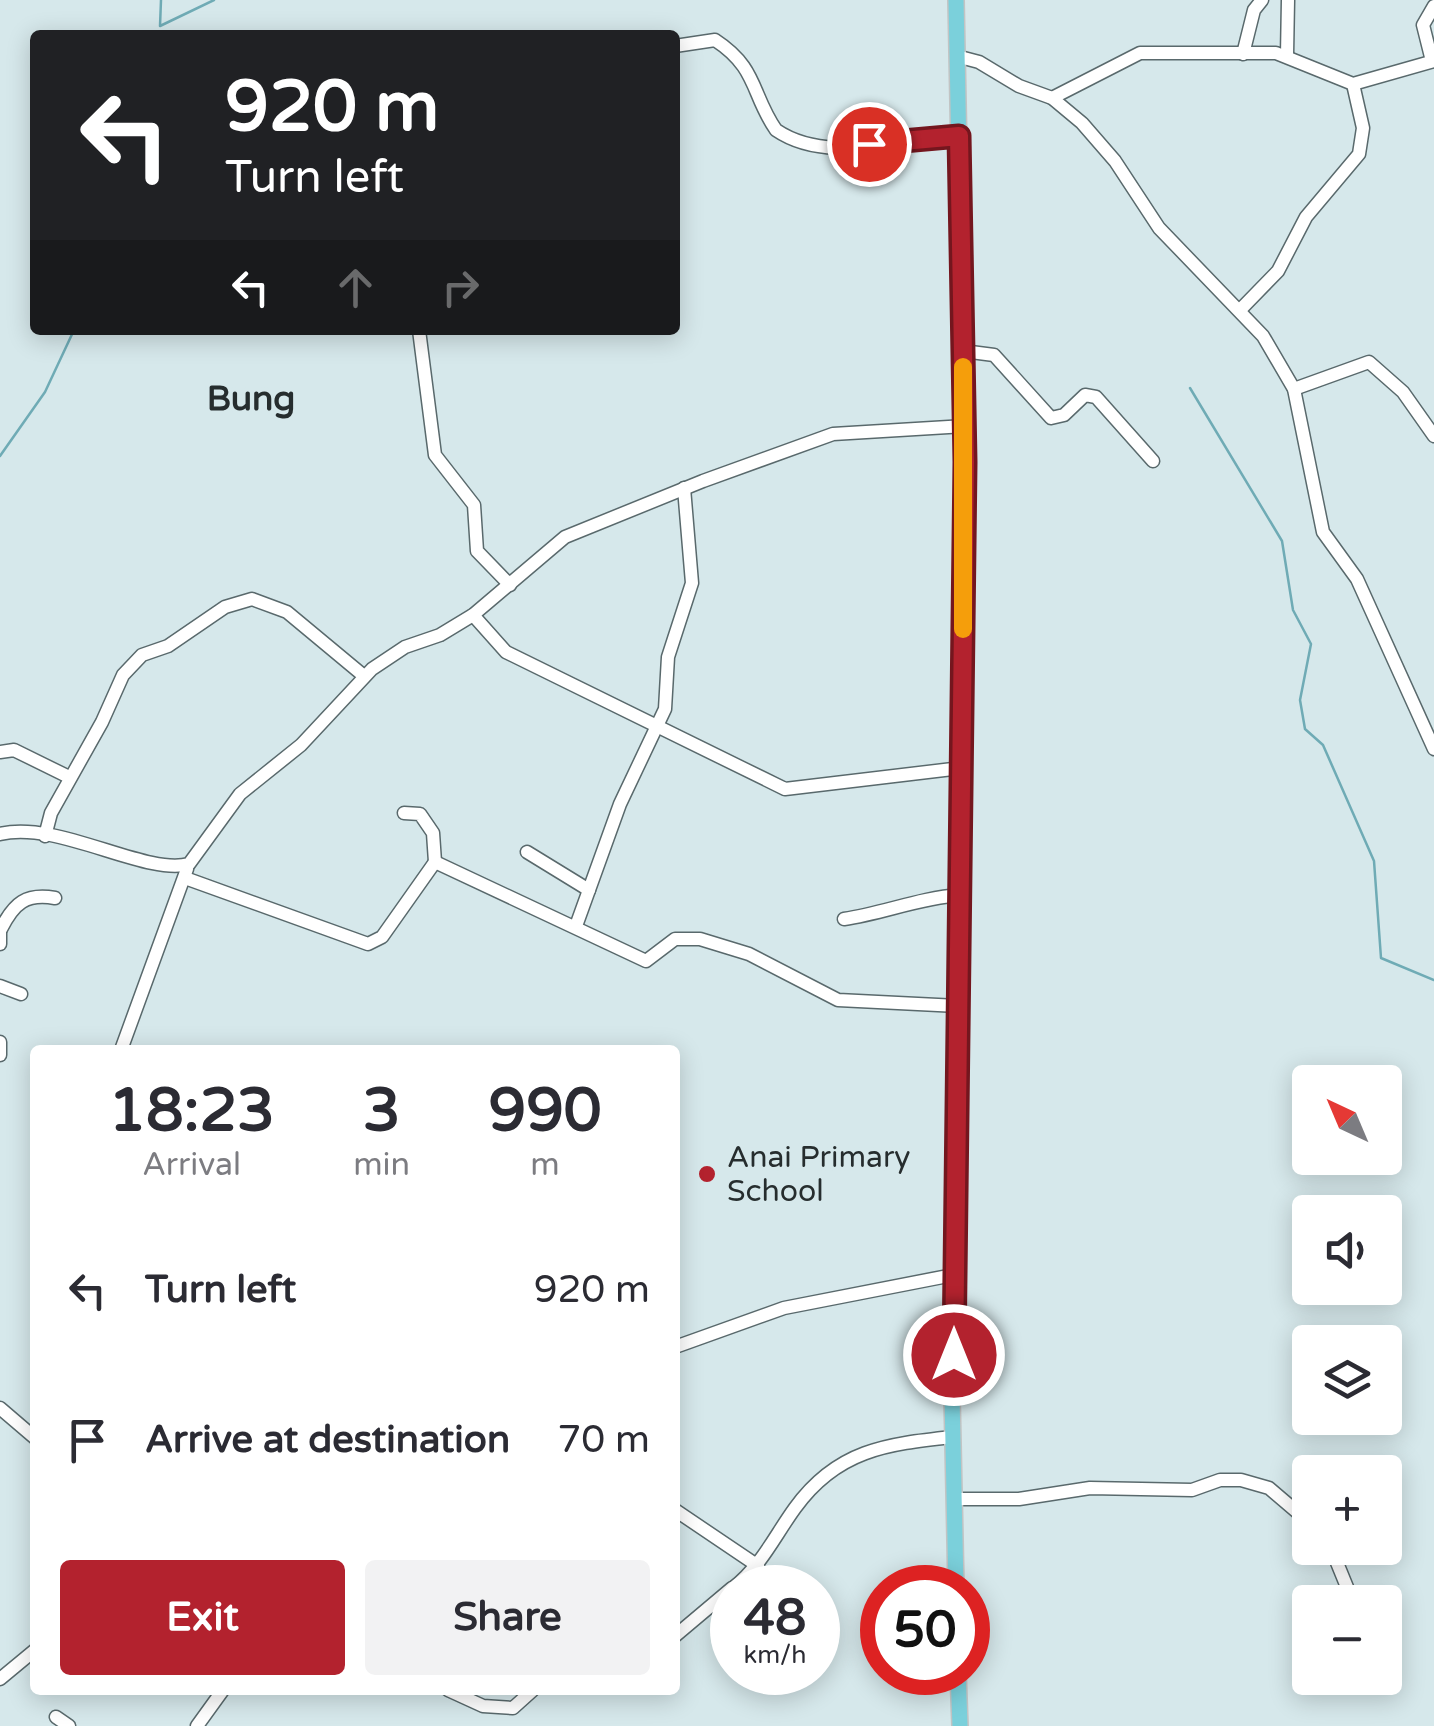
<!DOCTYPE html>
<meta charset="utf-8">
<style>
:root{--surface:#fff;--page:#f2f2f3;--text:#2b2b33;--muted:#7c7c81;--accent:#b3222e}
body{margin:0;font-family:"Varela Round",sans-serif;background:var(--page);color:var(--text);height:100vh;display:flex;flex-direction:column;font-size:38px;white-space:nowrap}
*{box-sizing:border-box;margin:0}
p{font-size:32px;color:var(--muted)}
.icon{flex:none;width:55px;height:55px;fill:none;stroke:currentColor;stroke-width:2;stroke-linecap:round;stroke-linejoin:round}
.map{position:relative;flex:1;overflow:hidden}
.sheet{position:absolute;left:30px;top:1045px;width:650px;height:650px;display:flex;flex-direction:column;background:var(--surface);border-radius:10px;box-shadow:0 5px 25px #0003}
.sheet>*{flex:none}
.top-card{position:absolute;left:30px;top:30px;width:650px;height:305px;border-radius:10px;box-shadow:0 5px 25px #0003;background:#202124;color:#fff;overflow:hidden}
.needle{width:65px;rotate:316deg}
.tools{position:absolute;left:1292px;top:1065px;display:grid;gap:20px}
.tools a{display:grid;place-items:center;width:110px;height:110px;border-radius:10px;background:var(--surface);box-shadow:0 5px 25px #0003;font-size:50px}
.speed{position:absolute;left:710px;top:1565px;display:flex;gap:20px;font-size:50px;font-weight:700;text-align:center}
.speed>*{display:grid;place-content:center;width:130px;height:130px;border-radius:50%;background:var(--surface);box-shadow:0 5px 25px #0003;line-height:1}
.speed small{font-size:25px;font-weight:400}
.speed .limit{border:15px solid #d22;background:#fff;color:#111}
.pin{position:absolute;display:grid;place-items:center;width:85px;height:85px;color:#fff;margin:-42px;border:5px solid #fff;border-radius:50%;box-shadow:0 2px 10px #0007}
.me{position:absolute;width:110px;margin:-55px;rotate:0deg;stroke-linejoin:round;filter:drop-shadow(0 0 8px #0008)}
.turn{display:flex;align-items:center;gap:35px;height:210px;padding:0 30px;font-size:45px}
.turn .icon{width:130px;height:130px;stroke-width:2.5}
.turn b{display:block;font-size:70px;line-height:85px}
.lanes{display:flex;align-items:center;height:95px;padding:0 30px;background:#0003;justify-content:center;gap:50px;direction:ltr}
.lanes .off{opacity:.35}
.eta{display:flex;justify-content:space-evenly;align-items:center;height:170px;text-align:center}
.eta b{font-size:60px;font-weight:800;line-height:70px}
.primary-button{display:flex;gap:20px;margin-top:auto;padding:20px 30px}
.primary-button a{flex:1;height:115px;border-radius:10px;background:var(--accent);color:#fff;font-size:40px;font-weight:800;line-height:115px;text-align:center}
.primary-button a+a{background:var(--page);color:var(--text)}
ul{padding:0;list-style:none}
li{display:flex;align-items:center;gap:30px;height:150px;padding:0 30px}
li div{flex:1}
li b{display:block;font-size:38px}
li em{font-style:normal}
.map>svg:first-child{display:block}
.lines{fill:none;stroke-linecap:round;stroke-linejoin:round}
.stream{stroke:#6fabb5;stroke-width:2.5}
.minor-casing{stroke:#59696c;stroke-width:15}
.major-casing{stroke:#c2c4c4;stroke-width:18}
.minor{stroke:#fff;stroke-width:12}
.major{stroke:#7bd0db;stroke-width:15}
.route-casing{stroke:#74161e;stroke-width:25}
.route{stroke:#b3222e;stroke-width:18}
.slow{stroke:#f59e0b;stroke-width:18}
.poi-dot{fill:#b3222e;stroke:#d6e8eb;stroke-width:4}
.labels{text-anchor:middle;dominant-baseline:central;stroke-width:8;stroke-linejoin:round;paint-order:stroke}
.poi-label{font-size:30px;fill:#262d2e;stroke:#d6e8eb;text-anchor:start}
.quarter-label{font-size:35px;font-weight:bold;fill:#262d2e;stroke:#d6e8eb}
</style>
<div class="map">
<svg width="1434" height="1726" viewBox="0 0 1434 1726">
<rect width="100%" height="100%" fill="#d6e8eb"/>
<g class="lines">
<g class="stream">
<polyline points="161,0 160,26 214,0"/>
<polyline points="1190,388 1282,541 1293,610 1311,644 1300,700 1305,729 1323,745 1374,861 1381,958 1434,980"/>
<polyline points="0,456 45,392 74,330"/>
</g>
<defs>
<g id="minor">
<path d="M675,46L715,40C758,68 751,94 776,130C829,166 900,136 959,136"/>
<polyline points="1243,54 1254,10 1262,0"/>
<polyline points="1287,55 1288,0"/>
<polyline points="960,57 979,62 1019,86 1052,98 1082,123 1115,161 1159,228 1263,336 1294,389 1323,532 1357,579 1434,749"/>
<polyline points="1432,61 1423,25 1434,6"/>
<polyline points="1052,98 1140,53 1276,53 1353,84 1434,61"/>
<polyline points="1241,309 1278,271 1306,217 1359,154 1363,128 1353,84"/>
<polyline points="419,330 435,455 474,505 477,551 510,585"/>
<polyline points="963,351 994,355 1051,418 1064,415 1085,395 1096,397 1153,461"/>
<polyline points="1294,389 1369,362 1403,392 1434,436"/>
<polyline points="473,615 506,652 785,789 961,768"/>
<polyline points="0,752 14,750 69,777"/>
<polyline points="404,813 420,814 433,833 435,862"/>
<path d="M0,834C58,820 145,876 189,864L240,794L301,745L372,669L405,647L440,635L473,615L565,537L703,481L833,434L965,426"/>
<polyline points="45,836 51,813 102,722 123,675 142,655 168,646 225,607 252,599 287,612 364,676"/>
<polyline points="527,852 589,890"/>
<polyline points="185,878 368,944 382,937 435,862 646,961 675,939 700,939 749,954 838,1000 958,1006"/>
<path d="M844,919C884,913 919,898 960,895"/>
<polyline points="576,926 620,804 665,709 668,657 692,583 684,488"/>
<polyline points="0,928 0,944"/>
<path d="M1,929C14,903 26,893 55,898"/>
<polyline points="0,986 21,994"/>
<polyline points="0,1042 0,1055"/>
<polyline points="121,1050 187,869"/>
<polyline points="675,1347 784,1308 953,1275"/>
<polyline points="0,1408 35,1438"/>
<polyline points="955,1499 1019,1499 1090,1488 1192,1490 1220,1480 1241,1480 1269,1488 1310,1523"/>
<polyline points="675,1510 758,1566"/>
<polyline points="1331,1548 1349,1592 1358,1602"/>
<path d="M733,1588C762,1565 774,1537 795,1508C837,1450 886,1444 953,1437"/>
<polyline points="675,1636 732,1588"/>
<polyline points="0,1679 35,1650"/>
<polyline points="448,1690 483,1706 513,1708 533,1690"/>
<polyline points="56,1717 69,1726"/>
<polyline points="197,1726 223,1690"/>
</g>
<g id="major">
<polyline points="956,0 965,461 952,1396 956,1588"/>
<polyline points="958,1672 960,1726"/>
</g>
</defs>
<use href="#minor" class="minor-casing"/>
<use href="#major" class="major-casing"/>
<use href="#minor" class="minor"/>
<use href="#major" class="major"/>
</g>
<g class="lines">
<defs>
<polyline id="route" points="869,144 959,136 965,462 954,1355"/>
</defs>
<use href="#route" class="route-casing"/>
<use href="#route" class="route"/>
<polyline class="slow" points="963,629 963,367"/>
</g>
<circle class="poi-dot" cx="707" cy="1174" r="10"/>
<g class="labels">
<g class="poi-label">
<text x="727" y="1157">Anai Primary<tspan x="727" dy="34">School</tspan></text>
</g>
<g class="quarter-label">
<text x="251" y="399">Bung</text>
</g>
</g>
</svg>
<div class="tools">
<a><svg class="needle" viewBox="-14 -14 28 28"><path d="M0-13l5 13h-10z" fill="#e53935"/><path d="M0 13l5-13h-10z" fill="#7c7c81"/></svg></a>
<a><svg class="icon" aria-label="sound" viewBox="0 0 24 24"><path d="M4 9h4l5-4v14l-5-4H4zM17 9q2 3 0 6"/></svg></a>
<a><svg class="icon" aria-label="layers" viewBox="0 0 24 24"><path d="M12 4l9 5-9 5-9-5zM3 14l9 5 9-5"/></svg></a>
<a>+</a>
<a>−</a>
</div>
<div class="speed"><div>48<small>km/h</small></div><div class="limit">50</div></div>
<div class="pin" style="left:869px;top:144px;background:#d93025"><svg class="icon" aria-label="arrive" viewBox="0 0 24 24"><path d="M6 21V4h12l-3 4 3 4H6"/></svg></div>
<svg class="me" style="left:954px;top:1355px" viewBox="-20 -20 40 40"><circle r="17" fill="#b3222e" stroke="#fff" stroke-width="3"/><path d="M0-11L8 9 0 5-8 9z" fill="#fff"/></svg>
<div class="top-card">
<div class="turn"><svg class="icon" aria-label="left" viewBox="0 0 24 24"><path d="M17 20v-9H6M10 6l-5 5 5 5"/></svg><div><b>920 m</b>Turn left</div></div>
<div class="lanes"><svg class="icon" aria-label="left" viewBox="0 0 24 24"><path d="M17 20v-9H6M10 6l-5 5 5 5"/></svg><svg class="icon off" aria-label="ahead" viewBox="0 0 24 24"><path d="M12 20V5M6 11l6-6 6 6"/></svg><svg class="icon off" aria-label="right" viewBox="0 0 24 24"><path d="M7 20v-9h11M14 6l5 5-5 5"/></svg></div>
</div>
<section class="sheet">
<div class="eta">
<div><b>18:23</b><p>Arrival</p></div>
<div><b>3</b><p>min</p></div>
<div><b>990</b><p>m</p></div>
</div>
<ul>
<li><svg class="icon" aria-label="left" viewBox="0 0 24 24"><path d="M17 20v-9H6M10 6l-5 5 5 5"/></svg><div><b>Turn left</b></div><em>920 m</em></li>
<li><svg class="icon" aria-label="arrive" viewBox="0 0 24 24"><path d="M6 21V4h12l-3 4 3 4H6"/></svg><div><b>Arrive at destination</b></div><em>70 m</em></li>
</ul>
<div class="primary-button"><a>Exit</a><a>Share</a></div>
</section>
</div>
